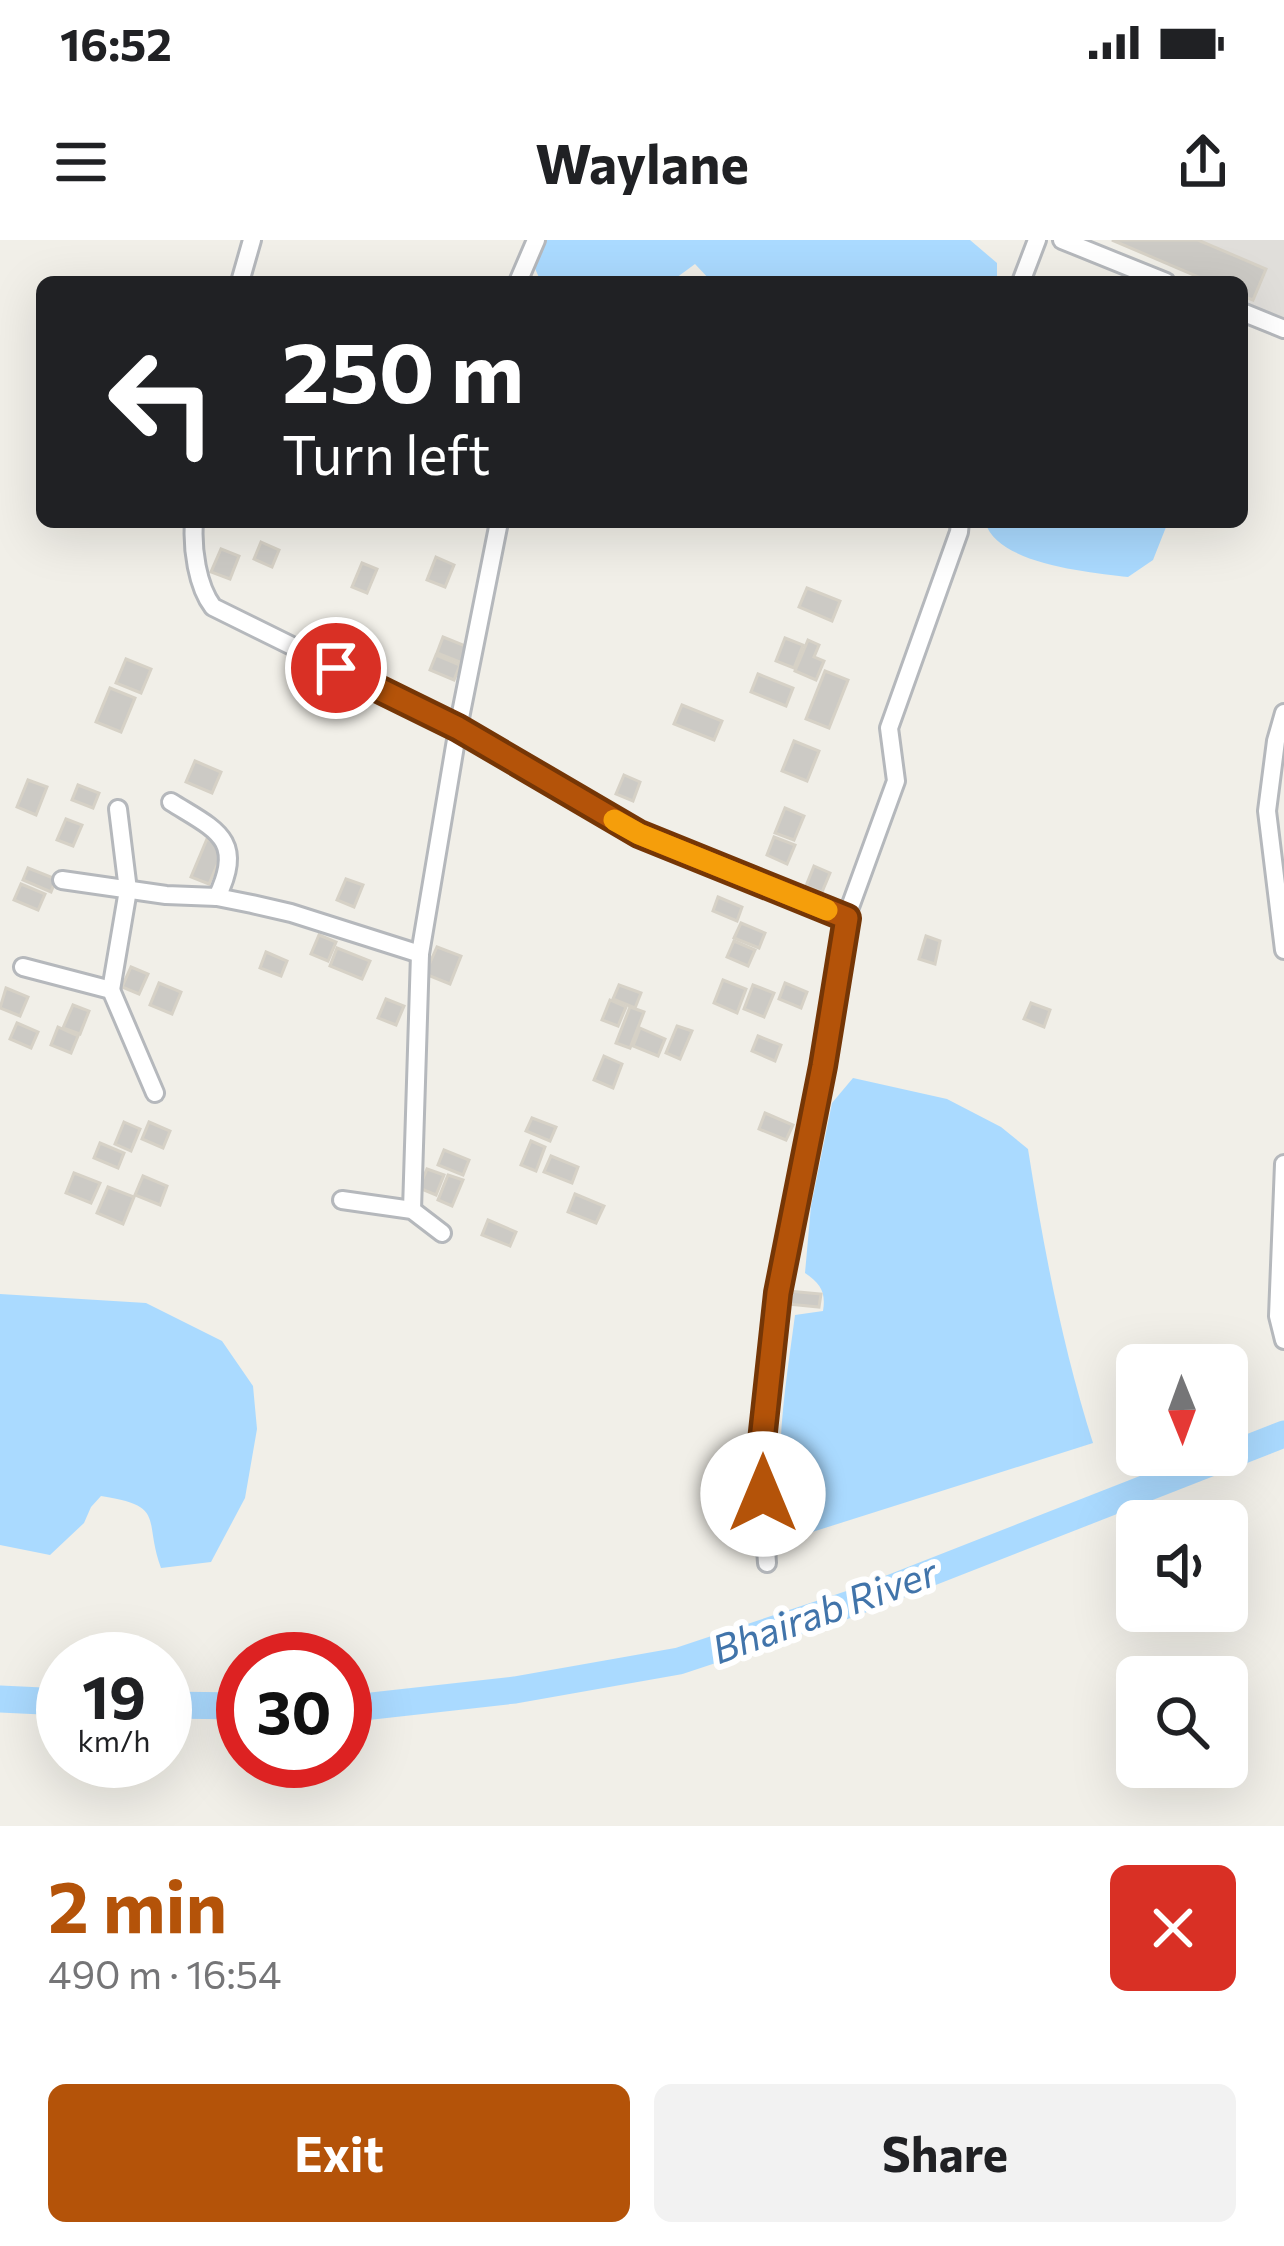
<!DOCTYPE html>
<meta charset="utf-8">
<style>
:root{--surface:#fff;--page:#f2f2f2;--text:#202124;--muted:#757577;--accent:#b45309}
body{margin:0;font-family:Commissioner,sans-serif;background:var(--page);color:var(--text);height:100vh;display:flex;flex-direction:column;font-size:45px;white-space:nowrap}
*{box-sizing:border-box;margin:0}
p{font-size:39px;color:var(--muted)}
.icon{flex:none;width:66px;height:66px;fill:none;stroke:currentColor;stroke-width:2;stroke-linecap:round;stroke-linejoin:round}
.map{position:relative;height:1586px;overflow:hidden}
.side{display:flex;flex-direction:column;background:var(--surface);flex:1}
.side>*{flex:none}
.banner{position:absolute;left:36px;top:36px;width:1212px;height:252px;border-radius:18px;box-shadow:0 12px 48px #0002;background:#202124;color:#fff;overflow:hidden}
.needle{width:78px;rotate:179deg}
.controls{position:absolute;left:1116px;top:1104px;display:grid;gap:24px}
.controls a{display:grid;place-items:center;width:132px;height:132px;border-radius:18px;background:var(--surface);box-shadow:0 12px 48px #0002;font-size:60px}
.speed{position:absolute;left:36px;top:1392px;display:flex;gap:24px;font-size:60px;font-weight:700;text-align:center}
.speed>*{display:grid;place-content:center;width:156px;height:156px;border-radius:50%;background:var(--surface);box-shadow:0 12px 48px #0002;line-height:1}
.speed small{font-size:30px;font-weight:400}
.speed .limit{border:18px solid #d22;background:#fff;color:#111}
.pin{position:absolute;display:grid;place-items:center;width:102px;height:102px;color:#fff;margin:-51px;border:6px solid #fff;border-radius:50%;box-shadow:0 3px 12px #0007}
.me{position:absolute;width:132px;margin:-66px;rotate:0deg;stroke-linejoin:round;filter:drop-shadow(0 0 9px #0008)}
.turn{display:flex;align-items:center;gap:42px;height:252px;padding:0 48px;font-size:54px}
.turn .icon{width:156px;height:156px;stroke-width:2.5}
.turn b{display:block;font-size:84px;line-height:102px}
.round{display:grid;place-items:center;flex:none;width:126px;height:126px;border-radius:18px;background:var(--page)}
.head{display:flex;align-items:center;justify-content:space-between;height:204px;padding:0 48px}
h1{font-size:72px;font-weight:700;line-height:90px;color:var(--accent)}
.primary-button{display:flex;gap:24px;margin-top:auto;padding:24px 48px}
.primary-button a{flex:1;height:138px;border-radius:18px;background:var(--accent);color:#fff;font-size:48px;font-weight:700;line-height:138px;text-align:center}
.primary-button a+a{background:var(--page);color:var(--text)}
.status{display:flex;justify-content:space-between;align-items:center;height:84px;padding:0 60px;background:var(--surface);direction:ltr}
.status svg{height:33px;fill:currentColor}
header{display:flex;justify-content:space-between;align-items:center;height:156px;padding:0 48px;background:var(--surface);font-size:54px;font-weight:700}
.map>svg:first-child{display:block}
.industrial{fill:#e0deda}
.water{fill:#aadaff}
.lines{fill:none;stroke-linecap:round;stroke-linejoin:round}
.river{stroke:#aadaff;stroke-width:27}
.building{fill:#cccac5;stroke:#d6d1c6;stroke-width:3}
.street-casing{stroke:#b5b8bc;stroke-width:22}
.street{stroke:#fff;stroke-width:16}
.route-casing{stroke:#753606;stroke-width:30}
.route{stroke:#b45309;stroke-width:21}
.slow{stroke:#f59e0b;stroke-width:21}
.labels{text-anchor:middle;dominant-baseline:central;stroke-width:12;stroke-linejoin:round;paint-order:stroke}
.water-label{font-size:39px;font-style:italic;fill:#4174aa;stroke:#fff}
</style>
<div class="status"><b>16:52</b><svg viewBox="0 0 49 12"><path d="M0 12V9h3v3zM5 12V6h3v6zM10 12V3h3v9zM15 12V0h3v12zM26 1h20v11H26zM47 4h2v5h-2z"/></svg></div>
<header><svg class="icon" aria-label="menu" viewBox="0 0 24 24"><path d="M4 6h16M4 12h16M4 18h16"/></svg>Waylane<svg class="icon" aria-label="share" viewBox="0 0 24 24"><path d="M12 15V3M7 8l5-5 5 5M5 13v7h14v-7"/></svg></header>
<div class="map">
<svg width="1284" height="1586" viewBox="0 0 1284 1586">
<rect width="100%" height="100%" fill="#f1efe8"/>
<polygon class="industrial" points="1198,0 1284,0 1284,80 1242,63 1242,56 1253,59 1265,29"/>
<g class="water">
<polygon points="546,0 970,0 997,23 997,42 712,42 695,24 676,38 642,42 541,42 533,24"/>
<path d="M985,282H1168L1153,320L1128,337C1090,332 998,325 985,282Z"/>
<path d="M853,838L947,859L1001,887L1028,909C1044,1010 1062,1105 1093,1203L809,1293L785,1284C773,1215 786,1144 795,1075L823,1071C826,1052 821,1044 805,1033L811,966L832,863Z"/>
<path d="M0,1054L146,1063L222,1101L253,1146L257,1189L245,1258L211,1322L161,1328C143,1279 167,1266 101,1256L91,1267L84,1283L50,1315L0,1305Z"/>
</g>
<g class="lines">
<g class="river">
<polyline points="0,1459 63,1462"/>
<polyline points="165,1465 243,1466"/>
<polyline points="345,1469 515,1450 679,1421 853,1363 1284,1194"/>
</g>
</g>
<g class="building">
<polygon points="1112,0 1198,0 1266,29 1253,60 1242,56 1242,42 1210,42"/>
<polygon points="261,302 279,310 272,327 254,319"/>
<polygon points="221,309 239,316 230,339 211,332"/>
<polygon points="436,317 454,325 445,347 427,340"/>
<polygon points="362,323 377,329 367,353 352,347"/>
<polygon points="807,348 840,361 832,381 799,367"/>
<polygon points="443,397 468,407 462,423 437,413"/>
<polygon points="785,398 803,405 794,428 776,421"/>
<polygon points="808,400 819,405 814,417 824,421 816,440 795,431"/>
<polygon points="436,415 460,425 454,440 430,430"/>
<polygon points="126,419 151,429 141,453 116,443"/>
<polygon points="825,431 848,440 829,488 806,479"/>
<polygon points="758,434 793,448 786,466 751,452"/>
<polygon points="110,448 135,458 121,492 96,482"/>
<polygon points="682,465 722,481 714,500 674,484"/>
<polygon points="794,501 819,511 807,541 782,531"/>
<polygon points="195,521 221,532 212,553 186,542"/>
<polygon points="624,535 640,542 633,561 616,554"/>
<polygon points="28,540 47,547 36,575 17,567"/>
<polygon points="78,545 99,553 93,568 72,560"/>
<polygon points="785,568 804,576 794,600 775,593"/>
<polygon points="66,579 82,585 73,606 57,600"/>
<polygon points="774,597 795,605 787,624 767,615"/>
<polygon points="207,599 225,606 209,644 191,637"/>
<polygon points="814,626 830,633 822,652 806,646"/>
<polygon points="28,628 56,639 51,652 23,640"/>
<polygon points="346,639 363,645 354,667 337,660"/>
<polygon points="21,644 45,654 38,670 14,660"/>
<polygon points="718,657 742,667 737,681 713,671"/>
<polygon points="741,683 765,693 759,708 734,698"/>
<polygon points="319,695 336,702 328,721 311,714"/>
<polygon points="926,696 940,701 935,724 919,719"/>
<polygon points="734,701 755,710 748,726 727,717"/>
<polygon points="437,707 461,716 450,744 425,734"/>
<polygon points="337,708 370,721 362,739 330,726"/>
<polygon points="266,712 287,721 281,736 260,728"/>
<polygon points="131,727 148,734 139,754 122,747"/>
<polygon points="723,740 746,749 737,773 714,763"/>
<polygon points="159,743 181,752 172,774 150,765"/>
<polygon points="785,743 807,752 801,768 779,759"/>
<polygon points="619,745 641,753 635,768 613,759"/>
<polygon points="753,745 774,753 764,777 744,769"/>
<polygon points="6,748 28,757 20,776 0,768"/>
<polygon points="386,759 404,766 396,785 378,778"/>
<polygon points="610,760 626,767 618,786 602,780"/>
<polygon points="1031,763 1050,770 1044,787 1024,779"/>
<polygon points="73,765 89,771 80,794 63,788"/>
<polygon points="630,767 644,772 630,808 616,803"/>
<polygon points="17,783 38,792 31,808 10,799"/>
<polygon points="677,786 692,791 680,819 666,813"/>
<polygon points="58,787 78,796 71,813 51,805"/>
<polygon points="640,788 665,799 658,816 633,806"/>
<polygon points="758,796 781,805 775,821 752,811"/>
<polygon points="604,816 622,824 613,848 594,840"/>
<polygon points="765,873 793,885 786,900 759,889"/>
<polygon points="532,878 556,887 550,901 526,891"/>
<polygon points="124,882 140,889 131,911 115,904"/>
<polygon points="149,882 170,891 163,908 142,899"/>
<polygon points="531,901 545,907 536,931 521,925"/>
<polygon points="100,903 124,913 118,928 94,918"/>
<polygon points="444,910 469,920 463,935 438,925"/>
<polygon points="551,916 578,927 572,943 544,932"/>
<polygon points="427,929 444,935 436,955 419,948"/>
<polygon points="74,933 100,943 91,963 66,953"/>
<polygon points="448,935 463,940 452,966 438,960"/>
<polygon points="143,936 167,946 160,965 135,955"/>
<polygon points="108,947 134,957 123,984 97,973"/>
<polygon points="575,954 604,966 596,983 568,972"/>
<polygon points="488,980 516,992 510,1006 482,995"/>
<polygon points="788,1051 821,1054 819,1067 787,1064"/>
</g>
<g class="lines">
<defs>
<g id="street">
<polyline points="1062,0 1166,42"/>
<polyline points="240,42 252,0"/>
<polyline points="518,42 536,0"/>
<polyline points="1021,42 1037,0"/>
<polyline points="1242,72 1284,89"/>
<path d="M194,282C192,308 197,346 213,367L458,488L639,594L846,678L823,826L778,1053L760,1219L767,1323"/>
<polyline points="1284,473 1276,501 1267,571 1284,710"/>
<path d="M171,562C216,590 245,599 217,657"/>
<polyline points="62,640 166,655 217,657 252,664 291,673 420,714"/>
<polyline points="846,678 896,541 889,488 959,292 960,282"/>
<polyline points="23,727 111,750 155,853"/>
<polyline points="111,750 128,650 118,569"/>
<polyline points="1284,924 1278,1076 1284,1100"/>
<polyline points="342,960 412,970 442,993"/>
<polyline points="412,970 420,714 458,488 499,282"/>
</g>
</defs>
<use href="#street" class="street-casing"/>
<use href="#street" class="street"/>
</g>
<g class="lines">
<defs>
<polyline id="route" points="336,428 458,488 639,594 847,678 823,826 778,1053 760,1219 763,1254"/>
</defs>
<use href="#route" class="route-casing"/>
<use href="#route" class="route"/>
<polyline class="slow" points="614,580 639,594 827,670"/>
</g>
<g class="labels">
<g class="water-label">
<text transform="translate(824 1369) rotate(-20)">Bhairab River</text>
</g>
</g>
</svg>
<div class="controls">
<a><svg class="needle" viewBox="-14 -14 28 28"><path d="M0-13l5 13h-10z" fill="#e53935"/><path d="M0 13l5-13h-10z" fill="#757577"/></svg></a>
<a><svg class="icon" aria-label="sound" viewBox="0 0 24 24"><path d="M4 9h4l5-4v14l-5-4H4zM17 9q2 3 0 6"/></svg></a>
<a><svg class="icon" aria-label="search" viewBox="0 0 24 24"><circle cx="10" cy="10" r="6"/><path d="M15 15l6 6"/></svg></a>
</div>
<div class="speed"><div>19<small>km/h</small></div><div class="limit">30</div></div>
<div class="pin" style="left:336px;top:428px;background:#d93025"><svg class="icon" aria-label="arrive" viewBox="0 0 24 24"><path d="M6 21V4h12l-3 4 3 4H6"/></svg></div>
<svg class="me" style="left:763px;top:1254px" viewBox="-20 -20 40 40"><circle r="19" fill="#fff"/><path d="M0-13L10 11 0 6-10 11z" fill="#b45309"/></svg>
<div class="banner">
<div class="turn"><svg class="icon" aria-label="left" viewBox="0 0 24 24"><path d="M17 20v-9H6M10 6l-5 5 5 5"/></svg><div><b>250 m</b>Turn left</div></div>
</div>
</div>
<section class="side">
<div class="head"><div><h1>2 min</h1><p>490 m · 16:54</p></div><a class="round" style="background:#d93025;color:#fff"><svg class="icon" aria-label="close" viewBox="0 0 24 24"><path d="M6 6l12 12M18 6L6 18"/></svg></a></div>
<div class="primary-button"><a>Exit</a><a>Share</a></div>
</section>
